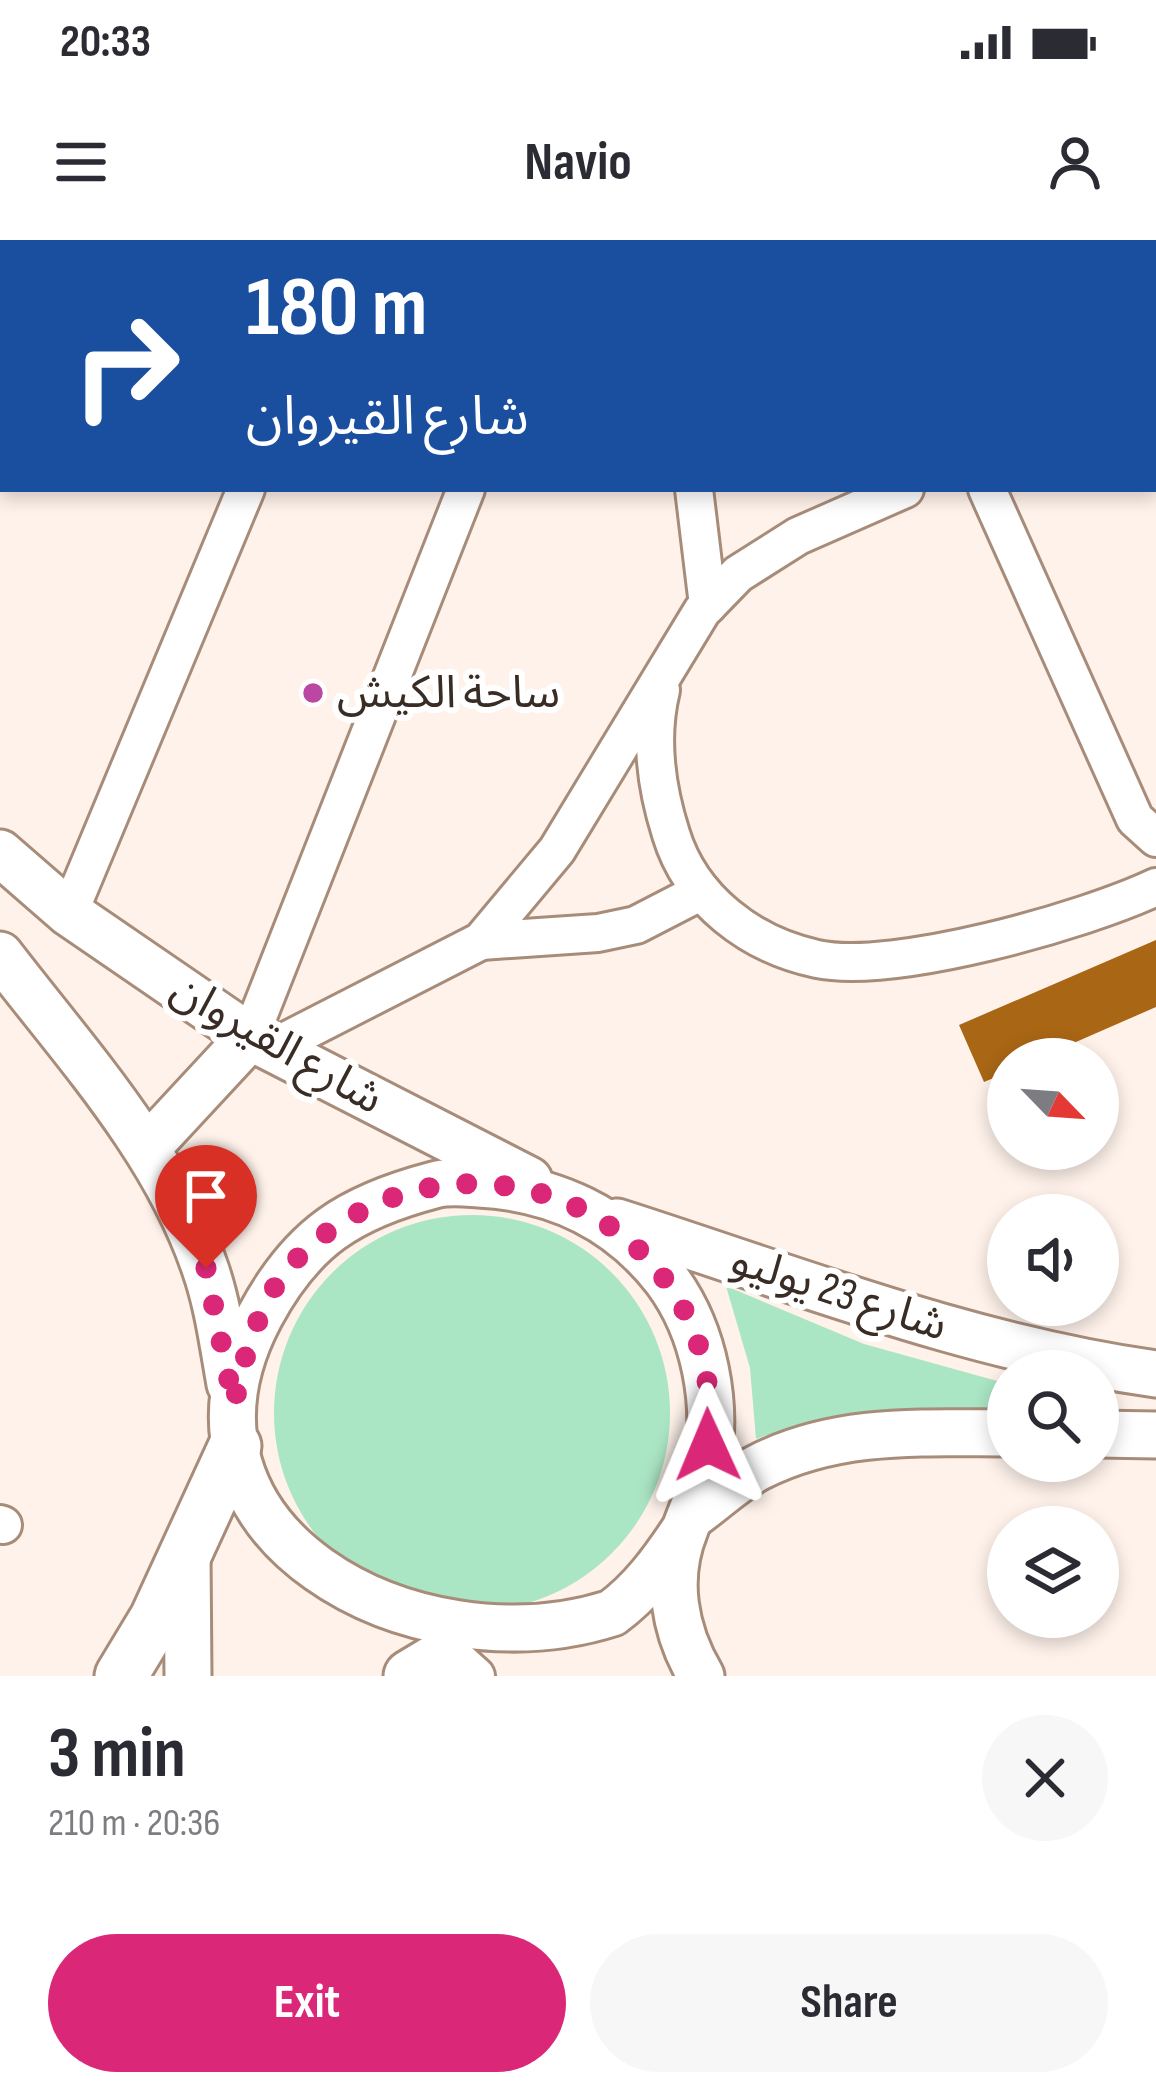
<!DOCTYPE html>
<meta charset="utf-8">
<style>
:root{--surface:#fff;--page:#f7f7f7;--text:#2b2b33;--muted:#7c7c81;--accent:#db2777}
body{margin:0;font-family:"Sofia Sans Condensed","Noto Sans Arabic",sans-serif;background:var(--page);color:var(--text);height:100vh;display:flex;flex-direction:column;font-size:45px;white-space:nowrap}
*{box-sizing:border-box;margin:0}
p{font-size:39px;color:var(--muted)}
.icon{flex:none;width:66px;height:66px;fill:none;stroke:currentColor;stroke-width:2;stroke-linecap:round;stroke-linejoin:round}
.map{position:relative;height:1436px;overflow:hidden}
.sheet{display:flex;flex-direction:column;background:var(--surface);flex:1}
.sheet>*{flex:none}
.banner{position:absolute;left:0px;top:0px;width:1158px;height:252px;box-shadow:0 6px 18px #0003;background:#1a4fa0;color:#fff;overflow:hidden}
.needle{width:78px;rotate:115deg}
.buttons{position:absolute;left:987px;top:798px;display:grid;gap:24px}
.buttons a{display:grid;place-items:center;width:132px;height:132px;border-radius:50%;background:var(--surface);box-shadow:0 6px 18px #0003;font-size:60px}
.pin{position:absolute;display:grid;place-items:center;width:102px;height:102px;color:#fff;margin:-123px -51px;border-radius:50% 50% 50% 0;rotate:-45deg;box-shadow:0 0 12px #0007}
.pin .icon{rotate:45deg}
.me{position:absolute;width:132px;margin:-66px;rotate:359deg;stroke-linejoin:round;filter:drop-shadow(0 0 9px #0008)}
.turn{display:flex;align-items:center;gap:42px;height:252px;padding:0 48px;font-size:54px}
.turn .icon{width:156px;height:156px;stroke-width:2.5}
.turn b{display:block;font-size:84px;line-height:102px}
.round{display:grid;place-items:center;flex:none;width:126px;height:126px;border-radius:63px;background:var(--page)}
.overview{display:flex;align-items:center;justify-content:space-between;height:204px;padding:0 48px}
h1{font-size:72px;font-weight:700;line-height:90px}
.primary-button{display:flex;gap:24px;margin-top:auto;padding:24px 48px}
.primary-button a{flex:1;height:138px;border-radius:72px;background:var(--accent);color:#fff;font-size:48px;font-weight:700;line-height:138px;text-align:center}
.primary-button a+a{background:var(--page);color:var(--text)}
.status{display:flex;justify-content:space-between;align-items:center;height:84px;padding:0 60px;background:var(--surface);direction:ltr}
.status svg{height:33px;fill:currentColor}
header{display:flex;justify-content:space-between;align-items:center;height:156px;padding:0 48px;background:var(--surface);font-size:54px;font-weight:700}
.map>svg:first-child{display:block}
.green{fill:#aae5c4}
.building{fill:#a96615}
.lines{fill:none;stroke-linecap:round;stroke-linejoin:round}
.minor-casing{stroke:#a88c7a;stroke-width:42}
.major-casing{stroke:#a88c7a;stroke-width:51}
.highway-casing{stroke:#a88c7a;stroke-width:57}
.minor{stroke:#fff;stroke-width:36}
.major{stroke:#fff;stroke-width:45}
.highway{stroke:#fff;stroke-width:51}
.route{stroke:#db2777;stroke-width:21;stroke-dasharray:0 37.8}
.poi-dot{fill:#ba47a1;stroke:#fff;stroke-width:4.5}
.labels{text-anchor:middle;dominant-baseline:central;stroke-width:12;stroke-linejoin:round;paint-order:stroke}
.poi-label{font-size:45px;fill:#382c25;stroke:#fff;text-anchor:start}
.street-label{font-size:45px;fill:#382c25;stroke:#fff}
</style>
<div class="status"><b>20:33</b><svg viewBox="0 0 49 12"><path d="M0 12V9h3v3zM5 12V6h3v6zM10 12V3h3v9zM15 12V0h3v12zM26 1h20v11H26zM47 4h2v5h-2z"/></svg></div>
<header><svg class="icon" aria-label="menu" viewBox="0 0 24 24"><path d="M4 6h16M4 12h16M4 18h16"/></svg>Navio<svg class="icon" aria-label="person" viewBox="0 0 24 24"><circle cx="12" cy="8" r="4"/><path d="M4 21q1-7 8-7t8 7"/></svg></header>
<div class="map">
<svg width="1156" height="1436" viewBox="0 0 1156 1436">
<rect width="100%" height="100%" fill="#fef2ea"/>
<g class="green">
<circle cx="472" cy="1173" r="198"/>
<path d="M726,1046L864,1104L1008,1144V1175C917,1174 844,1169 756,1199L750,1128Z"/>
</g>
<polygon class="building" points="1156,700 1156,767 1037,819 1008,819 1008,832 984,842 959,785"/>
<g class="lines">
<defs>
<g id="minor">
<polyline points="1102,0 1105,3"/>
<polyline points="562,3 563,0"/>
<polyline points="733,3 734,0"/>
<polyline points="1155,124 1156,126"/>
<polyline points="694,249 708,365"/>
<polyline points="987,249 1135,579 1156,598"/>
<path d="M661,450C649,499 656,547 671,594C691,660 751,705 817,719C894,735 1084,681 1156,647"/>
<polyline points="69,673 246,249"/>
<polyline points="481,701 598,693 636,685 700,652"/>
<polyline points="250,797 466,249"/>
<polyline points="272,808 481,701 557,610 702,371 738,334 798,296 905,249"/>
<polyline points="0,1284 3,1285"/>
<polyline points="457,1419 476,1436"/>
</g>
<g id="major">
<polyline points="0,613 69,673 250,797 529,940"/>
<path d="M0,715C75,813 165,909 205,1028C218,1065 223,1105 230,1144"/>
<polyline points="147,908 250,797"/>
<path d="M617,982C795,1039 970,1108 1156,1134"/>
<polyline points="1098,1194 1156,1195"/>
<path d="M690,1277C713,1261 735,1239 759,1227C838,1187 922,1193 1008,1193"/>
<path d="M683,1292C663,1322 642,1351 612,1373C415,1436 145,1293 260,1076C302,997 350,967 434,945C449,941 464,943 479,944C554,948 619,978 666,1039C705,1091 719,1166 706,1229C702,1249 692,1269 685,1289C665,1338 674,1391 701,1436"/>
<polyline points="187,1314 188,1436"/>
</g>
<g id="highway">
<polyline points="121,1436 156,1378 235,1206"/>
<polyline points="410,1436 440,1418"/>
</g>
</defs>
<use href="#minor" class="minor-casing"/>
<use href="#major" class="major-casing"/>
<use href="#highway" class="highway-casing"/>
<use href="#minor" class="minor"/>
<use href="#major" class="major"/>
<use href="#highway" class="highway"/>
</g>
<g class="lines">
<path class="route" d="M206,1028L234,1165C243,1121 253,1084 276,1045C293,1018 322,994 349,978C517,879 730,1006 708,1205"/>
</g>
<circle class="poi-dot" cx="313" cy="453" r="12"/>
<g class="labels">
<g class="poi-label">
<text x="337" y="453">ساحة الكيش</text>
</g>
<g class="street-label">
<text transform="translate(277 804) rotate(30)">شارع القيروان</text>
<text transform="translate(839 1053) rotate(18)">شارع 23 يوليو</text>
</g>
</g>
</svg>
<div class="buttons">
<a><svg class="needle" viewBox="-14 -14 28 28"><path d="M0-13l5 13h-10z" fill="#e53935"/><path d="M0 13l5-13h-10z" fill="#7c7c81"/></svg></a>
<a><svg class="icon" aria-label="sound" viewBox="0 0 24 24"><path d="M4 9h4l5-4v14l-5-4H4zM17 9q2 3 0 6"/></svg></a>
<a><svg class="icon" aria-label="search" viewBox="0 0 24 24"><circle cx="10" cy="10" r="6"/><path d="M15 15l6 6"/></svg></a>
<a><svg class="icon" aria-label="layers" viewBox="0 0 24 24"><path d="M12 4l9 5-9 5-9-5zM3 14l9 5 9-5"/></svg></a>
</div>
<div class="pin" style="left:206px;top:1028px;background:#d93025"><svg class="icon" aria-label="arrive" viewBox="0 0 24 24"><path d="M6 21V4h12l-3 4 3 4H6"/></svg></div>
<svg class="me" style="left:708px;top:1205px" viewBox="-20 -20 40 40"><path d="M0-17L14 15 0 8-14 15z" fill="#db2777" stroke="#fff" stroke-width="4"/></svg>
<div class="banner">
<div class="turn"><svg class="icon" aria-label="right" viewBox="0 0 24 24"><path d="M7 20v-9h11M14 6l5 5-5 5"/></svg><div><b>180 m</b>شارع القيروان</div></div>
</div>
</div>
<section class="sheet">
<div class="overview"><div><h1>3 min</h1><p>210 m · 20:36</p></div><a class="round"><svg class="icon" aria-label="close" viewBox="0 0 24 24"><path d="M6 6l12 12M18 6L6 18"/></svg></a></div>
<div class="primary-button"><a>Exit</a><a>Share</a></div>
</section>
